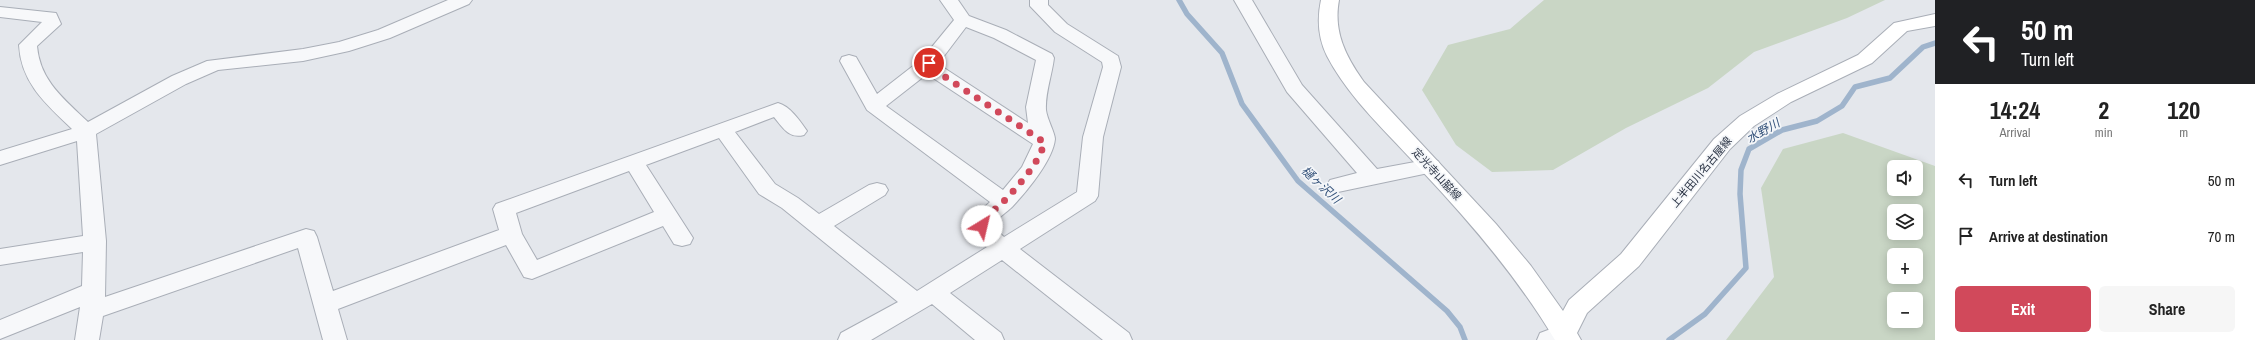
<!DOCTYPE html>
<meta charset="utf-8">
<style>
:root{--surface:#fff;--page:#f6f6f6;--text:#222;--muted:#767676;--accent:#d1495b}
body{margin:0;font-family:"Archivo Narrow","Noto Sans JP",sans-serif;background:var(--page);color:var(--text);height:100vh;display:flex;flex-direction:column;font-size:15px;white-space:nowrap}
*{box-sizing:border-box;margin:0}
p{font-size:13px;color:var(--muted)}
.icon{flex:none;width:22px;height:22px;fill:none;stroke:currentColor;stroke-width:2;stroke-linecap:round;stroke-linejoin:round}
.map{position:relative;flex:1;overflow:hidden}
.panel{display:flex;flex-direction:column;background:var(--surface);width:320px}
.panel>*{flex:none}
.guide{background:#202124;color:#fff;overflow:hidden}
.controls{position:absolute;left:1887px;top:160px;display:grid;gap:8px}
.controls a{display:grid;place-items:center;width:36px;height:36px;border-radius:6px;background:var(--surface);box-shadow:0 2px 10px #0003;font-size:20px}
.pin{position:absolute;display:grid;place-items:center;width:34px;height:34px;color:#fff;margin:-17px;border:2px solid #fff;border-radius:50%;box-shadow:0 1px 4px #0007}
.me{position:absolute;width:44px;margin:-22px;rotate:36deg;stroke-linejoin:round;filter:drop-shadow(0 0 3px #0008)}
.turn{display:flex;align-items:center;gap:14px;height:84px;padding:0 20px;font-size:18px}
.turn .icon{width:52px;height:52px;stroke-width:2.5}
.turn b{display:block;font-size:28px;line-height:34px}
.eta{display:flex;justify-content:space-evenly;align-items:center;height:68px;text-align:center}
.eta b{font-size:24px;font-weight:700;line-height:28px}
.button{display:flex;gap:8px;margin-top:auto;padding:8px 20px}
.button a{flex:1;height:46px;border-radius:6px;background:var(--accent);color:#fff;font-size:16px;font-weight:700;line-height:46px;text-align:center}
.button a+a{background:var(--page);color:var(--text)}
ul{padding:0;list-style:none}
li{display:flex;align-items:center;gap:12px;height:56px;padding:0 20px}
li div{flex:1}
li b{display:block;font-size:15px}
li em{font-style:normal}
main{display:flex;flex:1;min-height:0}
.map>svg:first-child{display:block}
.green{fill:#c9d6c5;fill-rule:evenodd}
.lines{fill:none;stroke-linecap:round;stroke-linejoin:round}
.stream{stroke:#9fb4cc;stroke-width:5.5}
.street-casing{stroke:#a9aeb7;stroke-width:2}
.secondary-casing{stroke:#a9aeb7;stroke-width:2}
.street{fill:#f7f8fa;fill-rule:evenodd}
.secondary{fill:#fff;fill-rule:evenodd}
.route{stroke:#d1495b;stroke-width:7;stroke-dasharray:0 12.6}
.labels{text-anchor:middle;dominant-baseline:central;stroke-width:3.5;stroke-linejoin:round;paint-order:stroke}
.street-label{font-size:11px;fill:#2b3445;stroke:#f4f6f9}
.water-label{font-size:12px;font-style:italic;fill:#34527a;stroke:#f4f6f9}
</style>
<main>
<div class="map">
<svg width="1935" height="340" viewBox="0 0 1935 340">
<rect width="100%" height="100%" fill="#e4e7ec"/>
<g class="green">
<polygon points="1544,0 1885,0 1847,18 1754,52 1708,88 1626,128 1553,170 1492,172 1456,145 1422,90 1448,45 1510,29"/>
<path d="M1843,133L1935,166V340H1726L1774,277L1761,188L1783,149ZM1894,167H1916V189H1894ZM1894,211H1916V233H1894ZM1894,255H1916V277H1894ZM1894,299H1916V321H1894Z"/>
</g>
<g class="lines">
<g class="stream">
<polyline points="1179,0 1187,14 1222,53 1242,104 1298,181 1447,311 1460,327 1465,340"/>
<polyline points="1669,340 1705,314 1746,268 1740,194 1741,170 1749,149 1782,130 1817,121 1842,106 1855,87 1890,78 1923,47 1935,43"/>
</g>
<defs>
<g id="street">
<path d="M448,0H472L469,4L390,38L349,51L303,61L218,70L186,84L96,134L106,241L105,297L306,229L314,231L317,237L333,291L499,230L493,209L496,204L778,103C790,106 800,121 807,131L804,135C789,139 783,128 774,117L735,132L775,184L798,198L819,214L869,185L877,183L885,185L888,190L885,195L834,226L917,291L987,247L978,240L971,226L978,213L990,202L867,110L840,61L842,57L849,55L856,57L877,94L922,59L954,20L940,0H958L969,16L1006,30L1052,54L1054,58C1052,75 1045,93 1046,110C1047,119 1055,133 1055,139C1053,160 1027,191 1013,206C1007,212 1000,216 994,223L995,229L1004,237L1077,192L1083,137L1103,67L1102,62L1055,32L1030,6V0H1048V5L1067,24L1118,56L1121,67L1103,137L1098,196L1095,201L1020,249L1129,333L1132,340H1103L1002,260L950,293L1001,333L1004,340H975L932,304L871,340H838L841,333L898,302L782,208L759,194L719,138L646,165L693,238L690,244L682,246L674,244L663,226L532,279L524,277L506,245L338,309L347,340H323L298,248L103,316L99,340H75L80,307L0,339V320L82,286L83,252L0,265V249L83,236L77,141L0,165V151L72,129C46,104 21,83 19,45L42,22L0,17V7L56,13L61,24L37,46C40,81 64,99 88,122L172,76L207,61L303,49L339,42L378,30ZM966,27L994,38L1036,60L1026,107L1028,123L938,64ZM927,74L1033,144L1022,167L1003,190L886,106ZM629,171L654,212L537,260L522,234L516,213Z"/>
<polygon points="1234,0 1252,0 1302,85 1377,169 1431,159 1438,161 1441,166 1438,171 1338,192 1330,190 1327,185 1330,180 1357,173 1287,92"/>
<polygon points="1564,324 1573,326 1576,333 1573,340 1537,340 1540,333"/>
</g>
<path id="secondary" d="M1321,0H1339C1333,32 1346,57 1364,82L1496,224L1531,266L1563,311L1569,300L1621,254L1714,139L1740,116L1777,94L1858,55L1894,23L1935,14V26L1907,31L1872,63L1791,102L1754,126L1730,149L1639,266L1587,313L1577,333L1581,340H1555C1518,278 1471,223 1422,171C1389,134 1350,100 1327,56C1318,38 1317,19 1321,0Z"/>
</defs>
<use href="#street" class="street-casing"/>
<use href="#secondary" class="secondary-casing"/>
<use href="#street" class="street"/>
<use href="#secondary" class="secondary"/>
</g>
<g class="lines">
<path class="route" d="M929,63L927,65L1044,142C1042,159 1017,188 1004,201C996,210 985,214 982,226"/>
</g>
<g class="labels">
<g class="street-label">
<text transform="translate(1701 172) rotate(-50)">上半田川名古屋線</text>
<text transform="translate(1437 174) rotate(47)">定光寺山脇線</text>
</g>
<g class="water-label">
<text transform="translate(1763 131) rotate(-30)">水野川</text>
<text transform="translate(1321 185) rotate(43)">樋ヶ沢川</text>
</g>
</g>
</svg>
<div class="controls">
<a><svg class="icon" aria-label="sound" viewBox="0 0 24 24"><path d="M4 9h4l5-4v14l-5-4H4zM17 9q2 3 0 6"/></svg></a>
<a><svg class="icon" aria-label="layers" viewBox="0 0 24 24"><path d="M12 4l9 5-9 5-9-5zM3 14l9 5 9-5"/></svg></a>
<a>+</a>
<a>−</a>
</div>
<div class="pin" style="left:929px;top:63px;background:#d93025"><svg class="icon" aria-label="arrive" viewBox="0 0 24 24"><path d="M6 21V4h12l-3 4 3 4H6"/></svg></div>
<svg class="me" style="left:982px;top:226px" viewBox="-20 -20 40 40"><circle r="19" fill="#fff"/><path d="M0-13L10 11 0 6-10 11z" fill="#d1495b"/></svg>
</div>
<section class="panel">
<div class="guide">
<div class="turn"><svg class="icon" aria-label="left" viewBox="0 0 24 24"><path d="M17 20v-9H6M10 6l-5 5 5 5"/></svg><div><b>50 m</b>Turn left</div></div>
</div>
<div class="eta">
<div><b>14:24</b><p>Arrival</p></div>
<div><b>2</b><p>min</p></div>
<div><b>120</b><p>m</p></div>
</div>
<ul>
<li><svg class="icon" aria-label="left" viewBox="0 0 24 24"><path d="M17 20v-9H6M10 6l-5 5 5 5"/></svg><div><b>Turn left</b></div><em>50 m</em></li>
<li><svg class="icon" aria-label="arrive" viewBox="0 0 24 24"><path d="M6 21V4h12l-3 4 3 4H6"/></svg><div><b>Arrive at destination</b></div><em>70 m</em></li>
</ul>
<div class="button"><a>Exit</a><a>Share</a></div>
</section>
</main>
